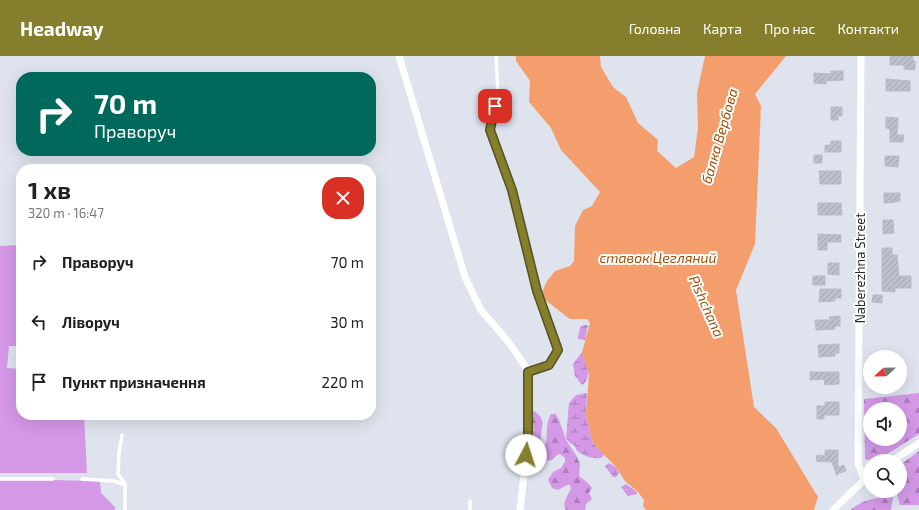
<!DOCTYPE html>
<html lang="uk">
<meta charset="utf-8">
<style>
:root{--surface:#fff;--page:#f6f6f6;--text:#222;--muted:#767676;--accent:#857e2d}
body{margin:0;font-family:"Exo 2",sans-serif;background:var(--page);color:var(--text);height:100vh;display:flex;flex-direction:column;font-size:15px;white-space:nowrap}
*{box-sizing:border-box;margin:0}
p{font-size:13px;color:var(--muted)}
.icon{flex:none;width:22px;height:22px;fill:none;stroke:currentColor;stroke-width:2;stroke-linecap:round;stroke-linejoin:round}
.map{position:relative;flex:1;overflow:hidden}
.details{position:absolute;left:16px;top:108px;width:360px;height:256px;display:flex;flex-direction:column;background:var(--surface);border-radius:16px;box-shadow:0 4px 16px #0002}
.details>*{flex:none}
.guide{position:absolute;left:16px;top:16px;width:360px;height:84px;border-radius:16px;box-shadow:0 4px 16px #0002;background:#00695c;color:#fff;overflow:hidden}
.needle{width:26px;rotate:248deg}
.fabs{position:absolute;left:863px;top:294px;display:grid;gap:8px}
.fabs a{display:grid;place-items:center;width:44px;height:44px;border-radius:50%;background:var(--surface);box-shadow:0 4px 16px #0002;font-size:20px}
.pin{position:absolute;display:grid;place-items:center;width:34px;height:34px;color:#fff;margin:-17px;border-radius:8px;box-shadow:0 2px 6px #0006}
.me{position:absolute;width:44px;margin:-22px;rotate:5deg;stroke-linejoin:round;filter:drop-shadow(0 0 3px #0008)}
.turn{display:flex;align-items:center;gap:14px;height:84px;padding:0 12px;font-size:18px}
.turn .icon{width:52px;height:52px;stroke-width:2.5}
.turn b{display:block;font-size:28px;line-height:34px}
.round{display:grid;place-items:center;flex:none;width:42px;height:42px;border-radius:16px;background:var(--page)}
.summary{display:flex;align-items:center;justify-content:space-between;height:68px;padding:0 12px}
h1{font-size:24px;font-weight:700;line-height:30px}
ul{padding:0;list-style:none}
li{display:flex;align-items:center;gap:12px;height:60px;padding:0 12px}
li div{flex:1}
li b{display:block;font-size:15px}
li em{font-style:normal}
header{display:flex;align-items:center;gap:24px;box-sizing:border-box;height:56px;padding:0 20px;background:var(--accent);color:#fff}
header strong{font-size:19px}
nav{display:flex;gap:22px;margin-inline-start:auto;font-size:14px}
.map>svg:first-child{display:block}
.grass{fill:#d498e7}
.forest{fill:url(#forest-firs);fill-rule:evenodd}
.wetland{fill:url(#wetland-marsh)}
.water{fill:#f49e6d}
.building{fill:url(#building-hatch);stroke:#b7bcca}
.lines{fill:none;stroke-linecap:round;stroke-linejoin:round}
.lane{stroke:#fff;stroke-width:3.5}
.street{stroke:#fff;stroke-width:7}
.route-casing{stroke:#56521d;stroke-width:10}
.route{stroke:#857e2d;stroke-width:7}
.labels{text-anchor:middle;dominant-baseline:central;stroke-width:4;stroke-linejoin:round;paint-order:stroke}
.street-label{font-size:13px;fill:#2c2c2c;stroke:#fff}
.water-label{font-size:14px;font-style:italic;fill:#a44d08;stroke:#fff}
</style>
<header>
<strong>Headway</strong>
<nav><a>Головна</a><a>Карта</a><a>Про нас</a><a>Контакти</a></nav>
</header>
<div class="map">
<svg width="919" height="454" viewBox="0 0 919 454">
<defs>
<pattern id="forest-firs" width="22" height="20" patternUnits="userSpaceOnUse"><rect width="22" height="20" fill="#d498e7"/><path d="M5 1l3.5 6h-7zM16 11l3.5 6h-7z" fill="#ac7cbb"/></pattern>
<pattern id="wetland-marsh" width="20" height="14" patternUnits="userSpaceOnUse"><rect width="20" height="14" fill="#d498e7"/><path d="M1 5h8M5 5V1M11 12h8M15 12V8" fill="none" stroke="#ac7cbb"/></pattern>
<pattern id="building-hatch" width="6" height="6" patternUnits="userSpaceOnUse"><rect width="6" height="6" fill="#bdc0ca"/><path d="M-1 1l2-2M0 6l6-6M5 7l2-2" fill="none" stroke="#a3a5ae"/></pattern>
</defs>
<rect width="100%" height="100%" fill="#dee3ee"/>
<g class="grass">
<polygon points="21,189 21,290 9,290 7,312 21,313 21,359 84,359 87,417 0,417 0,190"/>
<polygon points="0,423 100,425 101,437 115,451 115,454 0,454"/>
</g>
<g class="forest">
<path d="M919,337V378L876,405H870L865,403L864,343ZM870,353H900V383H870Z"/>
<path d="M534,355C546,364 542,367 541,379C540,384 543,387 541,392L536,394L530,383L534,373L531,368V358Z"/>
<path d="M551,358H556L559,364L566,384L576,399L580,408L579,420L588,427L592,432L589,437L592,443L586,448L585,454H566C561,447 568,440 571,432L569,428L558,434L552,432L548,424L553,416L561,412L565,406V402L560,398L557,399L552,404L545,405C543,402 541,400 542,396C542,393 545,390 546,387C548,376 545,369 551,358Z"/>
<polygon points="919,395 919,449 900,449 896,435 900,435 900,409"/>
<path d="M893,441L891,454H850C867,442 873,442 893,441Z"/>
</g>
<g class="wetland">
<polygon points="584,269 588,269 585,284 578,283 580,271"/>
<path d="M582,296C585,307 594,321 582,329L575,320L573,308Z"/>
<path d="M587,337L586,359L593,387L604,399L601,402C591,403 585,400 577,395L575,390L570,387L566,382L569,347L576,339Z"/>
<polygon points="609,407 616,411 619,417 616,421 613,421 605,410"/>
<polygon points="626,428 637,436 637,438 628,440 621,431"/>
</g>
<polygon class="water" points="516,0 600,0 601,11 613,31 626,41 638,67 658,84 657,95 676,112 694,101 698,72 697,37 705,0 786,0 755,38 761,50 755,188 736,234 754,351 776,372 818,441 814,454 646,454 643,450 644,444 638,436 625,425 616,411 593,387 586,359 589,319 582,296 590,267 587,263 570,263 544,243 542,236 547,225 555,215 570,210 574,205 575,170 583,154 592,150 600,136 561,94 551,72 529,46 530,25 516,5"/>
<g class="building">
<polygon points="890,0 913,0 913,5 915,5 915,14 904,13 904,9 890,9"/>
<polygon points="831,15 843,15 843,24 826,25 826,28 814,27 814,17 831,18"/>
<polygon points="886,23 910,25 910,35 886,35"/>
<polygon points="831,51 842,51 842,60 838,60 838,64 831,64"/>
<polygon points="886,61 898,62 897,79 904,79 903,86 890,86 890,73 886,72"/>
<polygon points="831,85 841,85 841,96 825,96 825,89 831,89"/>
<rect x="814" y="99" width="8" height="8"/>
<polygon points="885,100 899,100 898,111 885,110"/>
<polygon points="819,115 841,115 841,128 820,128"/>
<polygon points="884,137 900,137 900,145 897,145 897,146 884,147"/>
<polygon points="818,147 841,147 842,159 818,159"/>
<polygon points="883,164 893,164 894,177 883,178"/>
<polygon points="818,178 841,179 841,186 827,186 827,194 818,194"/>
<polygon points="882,192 892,192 892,199 897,199 899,220 911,220 911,232 895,232 895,236 882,235"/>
<polygon points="828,207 839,207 839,219 828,218"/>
<rect x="813" y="220" width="12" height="9"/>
<polygon points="820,233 841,233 841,242 835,242 835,245 819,246"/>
<polygon points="873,239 882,239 882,247 872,246"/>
<polygon points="840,260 840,270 835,270 835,273 816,274 815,264 830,264 829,261"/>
<polygon points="839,288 839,297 835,297 835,300 819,301 818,289"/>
<polygon points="810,316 839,316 839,328 825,329 824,323 810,324"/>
<polygon points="825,346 839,346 839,359 824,359 824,363 817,363 817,350 825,350"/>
<polygon points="825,394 838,394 838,411 844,409 846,415 837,418 837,420 832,406 816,405 817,399 825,400"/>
</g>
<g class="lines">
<g class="lane">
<polyline points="496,0 498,38 490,74 512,134 537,235 558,294 549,309 529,316"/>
<polyline points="122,379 119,397 118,418 125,428 125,454"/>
<polyline points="0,423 53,423"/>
<polyline points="82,423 114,425 124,428"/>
<polyline points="470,454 470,445"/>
</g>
<g class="street">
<polyline points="399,0 465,221 481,254 510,288 529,316 528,385 520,454"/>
<polyline points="861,0 858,407 864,424"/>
<polyline points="892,405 919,387"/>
<polyline points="833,454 864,424 870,420"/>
</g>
</g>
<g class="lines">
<defs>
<polyline id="route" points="495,50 490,74 512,134 537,235 558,294 549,309 528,316 528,386 526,399"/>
</defs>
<use href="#route" class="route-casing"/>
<use href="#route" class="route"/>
</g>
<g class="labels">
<g class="street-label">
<text transform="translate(860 212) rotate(-90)">Naberezhna Street</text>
</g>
<g class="water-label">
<text transform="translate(719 80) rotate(-74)">балка Вербова</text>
<text x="658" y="201">ставок Цегляний</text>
<text transform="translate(707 250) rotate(66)">Pishchana</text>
</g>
</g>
</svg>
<div class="fabs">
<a><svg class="needle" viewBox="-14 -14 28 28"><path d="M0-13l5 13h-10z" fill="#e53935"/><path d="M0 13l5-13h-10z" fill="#767676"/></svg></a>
<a><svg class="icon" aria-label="sound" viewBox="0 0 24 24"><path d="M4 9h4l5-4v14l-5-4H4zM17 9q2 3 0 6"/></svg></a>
<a><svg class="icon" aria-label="search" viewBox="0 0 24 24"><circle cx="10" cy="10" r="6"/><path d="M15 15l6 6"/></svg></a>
</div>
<div class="pin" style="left:495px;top:50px;background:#d93025"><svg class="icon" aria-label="arrive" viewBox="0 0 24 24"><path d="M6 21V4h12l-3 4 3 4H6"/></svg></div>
<svg class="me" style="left:526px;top:399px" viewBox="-20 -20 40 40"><circle r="19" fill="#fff"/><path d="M0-13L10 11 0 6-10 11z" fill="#857e2d"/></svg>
<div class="guide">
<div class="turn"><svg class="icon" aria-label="right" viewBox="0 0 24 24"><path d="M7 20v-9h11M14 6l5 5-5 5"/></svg><div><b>70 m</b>Праворуч</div></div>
</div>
<section class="details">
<div class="summary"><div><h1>1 хв</h1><p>320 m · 16:47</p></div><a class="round" style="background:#d93025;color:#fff"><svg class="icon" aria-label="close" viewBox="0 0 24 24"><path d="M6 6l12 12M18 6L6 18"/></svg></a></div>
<ul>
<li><svg class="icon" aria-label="right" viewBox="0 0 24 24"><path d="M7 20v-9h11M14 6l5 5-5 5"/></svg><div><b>Праворуч</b></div><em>70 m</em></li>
<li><svg class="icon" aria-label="left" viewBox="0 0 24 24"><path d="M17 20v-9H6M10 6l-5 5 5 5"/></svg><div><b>Ліворуч</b></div><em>30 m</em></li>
<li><svg class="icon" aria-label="arrive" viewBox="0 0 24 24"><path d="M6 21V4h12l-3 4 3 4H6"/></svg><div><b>Пункт призначення</b></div><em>220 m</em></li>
</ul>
</section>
</div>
